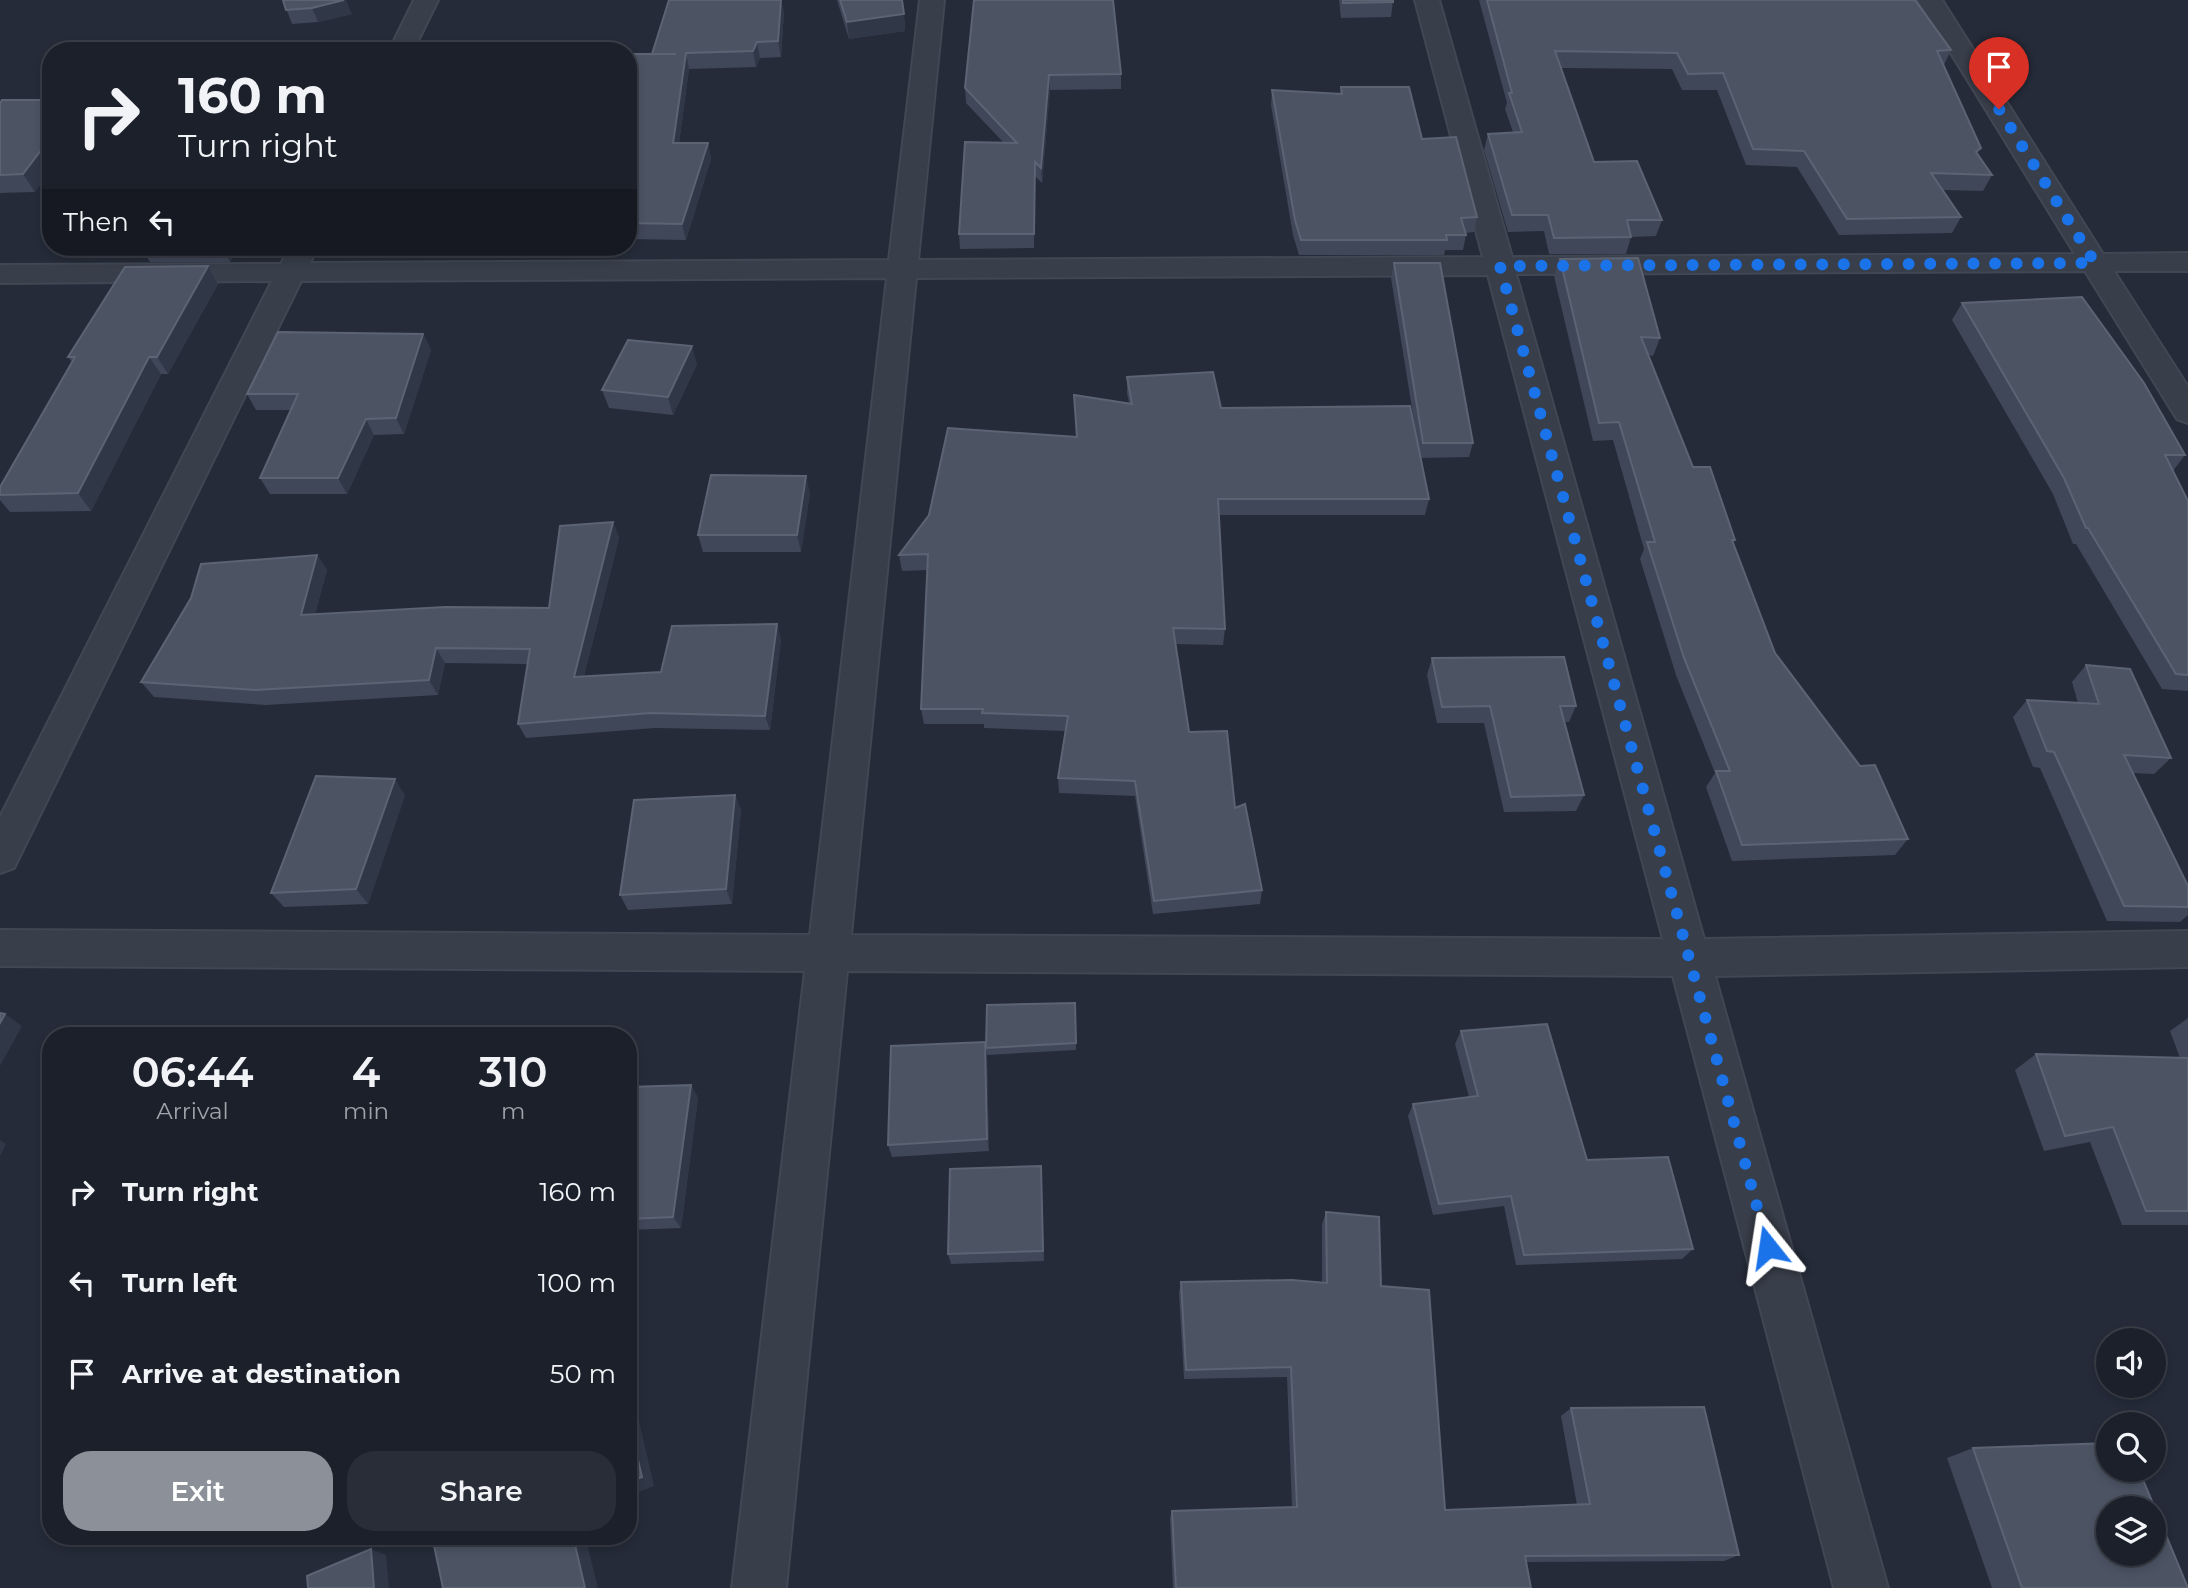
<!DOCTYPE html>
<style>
:root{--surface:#1c202b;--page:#292d37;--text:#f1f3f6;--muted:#a0a3a9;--line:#3a3e47;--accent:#8c9099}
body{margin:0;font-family:Montserrat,sans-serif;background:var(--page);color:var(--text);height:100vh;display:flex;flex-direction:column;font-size:26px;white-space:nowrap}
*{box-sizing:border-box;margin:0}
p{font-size:23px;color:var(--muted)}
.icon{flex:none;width:38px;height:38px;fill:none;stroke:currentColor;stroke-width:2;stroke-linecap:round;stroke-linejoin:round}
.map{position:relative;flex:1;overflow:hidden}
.panel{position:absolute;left:42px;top:1027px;width:595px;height:518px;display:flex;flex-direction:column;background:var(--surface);border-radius:28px;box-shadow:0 4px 10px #0003,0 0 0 2px var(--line)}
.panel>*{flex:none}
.guide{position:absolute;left:42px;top:42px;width:595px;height:214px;border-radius:28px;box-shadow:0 4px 10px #0003,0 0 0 2px var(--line);background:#1c202b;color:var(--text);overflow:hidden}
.tools{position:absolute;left:2096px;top:1328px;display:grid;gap:14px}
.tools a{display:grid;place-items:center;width:70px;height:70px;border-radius:50%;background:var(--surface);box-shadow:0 4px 10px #0003,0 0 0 2px var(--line);font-size:35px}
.pin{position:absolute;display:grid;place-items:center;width:60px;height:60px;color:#fff;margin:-72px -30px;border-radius:50% 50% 50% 0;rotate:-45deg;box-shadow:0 0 7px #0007}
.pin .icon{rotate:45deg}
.me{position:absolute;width:77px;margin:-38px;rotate:345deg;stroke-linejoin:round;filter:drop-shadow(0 0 5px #0008)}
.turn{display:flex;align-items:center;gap:24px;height:147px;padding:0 21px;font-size:32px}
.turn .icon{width:91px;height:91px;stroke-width:2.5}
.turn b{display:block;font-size:49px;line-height:60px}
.then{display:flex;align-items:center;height:66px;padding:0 21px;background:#0003;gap:14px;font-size:26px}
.eta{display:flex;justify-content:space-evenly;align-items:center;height:119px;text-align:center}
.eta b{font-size:42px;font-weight:600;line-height:49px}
.action{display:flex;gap:14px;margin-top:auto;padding:14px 21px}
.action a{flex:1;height:80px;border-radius:28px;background:var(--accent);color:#fff;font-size:28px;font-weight:600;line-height:80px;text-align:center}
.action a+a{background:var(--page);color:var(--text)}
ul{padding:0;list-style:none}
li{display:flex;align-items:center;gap:21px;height:91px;padding:0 21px}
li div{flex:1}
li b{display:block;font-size:26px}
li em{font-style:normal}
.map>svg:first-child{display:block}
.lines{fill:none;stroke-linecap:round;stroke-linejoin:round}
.minor-casing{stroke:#414753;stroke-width:4}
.minor{fill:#383e4a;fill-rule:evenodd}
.wall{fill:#404758}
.shaded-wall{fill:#303747}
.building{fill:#4c5464;stroke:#5c6373;stroke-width:2;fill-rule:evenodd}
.route{stroke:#1a73e8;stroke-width:12;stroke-dasharray:0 21.6}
</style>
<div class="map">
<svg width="2188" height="1588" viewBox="0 0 2188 1588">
<rect width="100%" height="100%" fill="#252b39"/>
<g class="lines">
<defs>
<g id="minor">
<polygon points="414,0 438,0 413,51 389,51"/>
<path d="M920,0H944L918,260L1483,257L1415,0H1439L1512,257L2075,254L1918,0H1942L2103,254L2188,253V271H2114L2188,387V423L2177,419L2085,271L1516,274L1704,939L2188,931V967L1715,976L1888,1588H1834L1673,976L847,971L786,1588H732L805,971L0,966V930L810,935L887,278L301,281L14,868L0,873V817L272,281L0,283V265L281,264L290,247H312L315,252L310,263L889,260ZM1488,275L1663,939L851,935L916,278Z"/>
</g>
</defs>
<use href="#minor" class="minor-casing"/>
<use href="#minor" class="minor"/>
</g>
<g class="wall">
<polygon points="283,0 352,14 318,22 292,24"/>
<polygon points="837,0 903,0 905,31 849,39"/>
<polygon points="974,0 1121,74 1121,89 1050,90 1042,183 1035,176 1034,248 960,249 959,234 1004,143 966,103 965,88"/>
<polygon points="1339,0 1393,0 1391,17 1341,18"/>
<polygon points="1479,0 1915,0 1951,50 1944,65 1978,155 1992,175 1983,191 1942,190 1961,217 1952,233 1839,235 1797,167 1746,165 1717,90 1682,90 1672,69 1560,68 1594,162 1662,220 1656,236 1631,237 1626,254 1549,254 1544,231 1508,232 1484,150 1488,134 1513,132 1505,109 1507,103"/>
<polygon points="784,12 781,57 760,58 756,67 689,69 679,143 708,143 711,159 686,240 628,239 628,54 652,54"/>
<polygon points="1341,87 1422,139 1477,217 1474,232 1465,233 1466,235 1463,250 1445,250 1444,255 1299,255 1293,235 1271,105 1272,90 1340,94"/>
<polygon points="0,103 35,192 0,193"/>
<polygon points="141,247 238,247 230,262 150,262"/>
<polygon points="384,247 433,247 384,248"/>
<polygon points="1560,259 1660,338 1653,356 1648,355 1693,467 1735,540 1733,543 1775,653 1908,839 1895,855 1732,861 1706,787 1715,773 1676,675 1640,559 1644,549 1613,440 1593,441 1554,276"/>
<polygon points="1394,263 1473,443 1469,457 1421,458 1429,499 1425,515 1219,515 1225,629 1223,645 1175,644 1189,732 1235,808 1262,890 1260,904 1153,914 1135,796 1059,793 1058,778 1065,731 984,728 984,724 924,724 921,709 928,570 902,571 899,555 1076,437 1074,395 1129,403 1127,393 1127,377 1221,408 1416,433 1391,278"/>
<polygon points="208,266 218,284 168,374 161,374 91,511 10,512 0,500 0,487 72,362 68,357"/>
<polygon points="1962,303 2185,455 2173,471 2188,501 2188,691 2162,689 2076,544 2073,544 2053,494 1952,320"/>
<polygon points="423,334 431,350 404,434 374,435 347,494 270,494 260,478 291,410 256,410 247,394"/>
<polygon points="697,364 673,415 609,408 602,390"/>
<polygon points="810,493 801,552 703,552 698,535"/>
<polygon points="613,522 619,538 584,676 661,672 781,639 770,730 655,728 526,738 518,724 528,664 445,663 438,695 266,705 154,697 141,682 317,555 327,570 315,614 549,608"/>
<polygon points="1432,658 1576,706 1569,722 1564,722 1584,795 1576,811 1504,812 1484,723 1437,723 1427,675"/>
<polygon points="2086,665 2171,758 2154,774 2133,773 2188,886 2188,915 2180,922 2107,921 2040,768 2033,767 2013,717 2027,700 2078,703 2072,682"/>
<polygon points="405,795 368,904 284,907 271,893"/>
<polygon points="735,795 741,810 732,904 628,910 620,895"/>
<polygon points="1075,1003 1076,1050 987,1055 989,1151 892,1157 888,1145 986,1048"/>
<polygon points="2188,1018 2188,1225 2122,1225 2090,1142 2044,1151 2015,1070 2036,1054 2180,1058 2170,1031"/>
<polygon points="1461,1031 1587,1160 1693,1249 1682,1259 1516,1265 1504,1206 1433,1215 1408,1116 1413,1104 1469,1097 1455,1044"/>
<polygon points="691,1085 698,1098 681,1228 628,1230 628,1087"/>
<polygon points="1041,1166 1044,1261 951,1264 948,1254"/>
<polygon points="1326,1212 1381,1286 1445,1510 1577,1505 1561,1416 1571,1408 1739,1555 1724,1561 1526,1562 1531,1588 1173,1588 1170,1518 1172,1511 1292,1507 1287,1377 1184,1379 1179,1293 1181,1282 1322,1282 1322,1224"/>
<polygon points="1973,1448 2188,1588 1992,1588 1947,1458"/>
</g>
<g class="shaded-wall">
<polygon points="346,0 352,14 318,22 312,8"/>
<polygon points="781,0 784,12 781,57 778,41"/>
<polygon points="903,0 905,31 849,39 847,22"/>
<polygon points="757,42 760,58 756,67 753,51"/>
<polygon points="686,53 689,69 677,158 673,143"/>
<polygon points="1049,75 1050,90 1042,183 1041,168"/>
<polygon points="51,137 51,170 35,192 23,174"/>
<polygon points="708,143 711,159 686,240 682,224"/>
<polygon points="222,247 238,247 230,262"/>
<polygon points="208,266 218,284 168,374 157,357"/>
<polygon points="423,334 431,350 404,434 396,418"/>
<polygon points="692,346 697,364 673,415 668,397"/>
<polygon points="149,357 161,374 91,511 78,493"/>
<polygon points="366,419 374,435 347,494 338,478"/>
<polygon points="806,476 810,493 801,552 797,535"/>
<polygon points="613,522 619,538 580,692 574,677"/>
<polygon points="317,555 327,570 311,630 301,615"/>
<polygon points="777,624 781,639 770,730 765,716"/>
<polygon points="436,648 445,663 438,695 429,680"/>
<polygon points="395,779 405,795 368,904 356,889"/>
<polygon points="735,795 741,810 732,904 726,889"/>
<polygon points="5,1014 22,1026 0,1066 0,1023"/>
<polygon points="985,1042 987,1055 989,1151 987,1139"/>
<polygon points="691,1085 698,1098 681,1228 673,1217"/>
<polygon points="0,1140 6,1144 0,1156"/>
<polygon points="628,1373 654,1486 628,1496"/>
<polygon points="573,1536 585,1536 598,1588 585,1588"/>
<polygon points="371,1549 386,1555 389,1588 374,1588"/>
</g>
<g class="building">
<polygon points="283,0 344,0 312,8 286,10"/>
<polygon points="669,0 781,0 778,41 757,42 753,51 686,53 673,143 708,143 682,224 628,223 628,54 676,54 652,54"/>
<polygon points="840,0 902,0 904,14 847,22"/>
<polygon points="974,0 1113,0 1121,74 1049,75 1041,168 1035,162 1034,234 959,234 965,142 1017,143 965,88"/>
<polygon points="1343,0 1393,0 1393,2 1343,3"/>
<polygon points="1487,0 1915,0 1951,50 1937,51 1981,148 1976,152 1992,175 1931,173 1961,217 1847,219 1804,151 1753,149 1723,73 1688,74 1677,53 1555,51 1594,162 1637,161 1662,220 1627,220 1631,237 1554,238 1548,215 1512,215 1488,134 1522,132 1509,93 1512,93"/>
<polygon points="1341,87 1409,87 1422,139 1456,137 1477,217 1461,218 1466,235 1446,235 1447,240 1301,240 1295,220 1272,90 1342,94"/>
<polygon points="2,100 51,100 51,137 23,174 0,175 0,103"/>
<polygon points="1638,258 1660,338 1641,337 1693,467 1710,467 1735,540 1732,540 1775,653 1860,766 1875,765 1908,839 1742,845 1716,771 1730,771 1684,658 1647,542 1655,542 1619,422 1599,423 1560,259"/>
<polygon points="1394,263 1440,263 1473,443 1423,443"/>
<polygon points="208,266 157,357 149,357 78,493 0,495 0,487 75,357 68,357 125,267"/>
<polygon points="2082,297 2144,383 2185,455 2165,455 2188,501 2188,675 2176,674 2088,528 2086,528 2064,478 1962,303"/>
<polygon points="278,332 423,334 396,418 366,419 338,478 260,478 298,394 247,394"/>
<polygon points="628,340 692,346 668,397 602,390"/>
<polygon points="1213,372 1221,408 1410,406 1429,499 1218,499 1225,629 1173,628 1189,732 1227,731 1235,808 1245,804 1262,890 1154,901 1135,781 1058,778 1068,716 982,713 983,709 921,709 928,554 899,555 929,515 948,428 1077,437 1074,395 1132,404 1127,377"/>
<polygon points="711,475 806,476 797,535 698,535"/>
<polygon points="613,522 574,677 661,672 672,626 777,624 765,716 650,713 518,724 530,649 436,648 429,680 255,690 141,682 191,598 201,564 317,555 301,615 445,607 549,608 560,526"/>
<polygon points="1564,657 1576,706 1560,706 1584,795 1511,797 1490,706 1442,707 1432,658"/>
<polygon points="2086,665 2130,669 2171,758 2124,755 2188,886 2188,907 2124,906 2054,752 2047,751 2027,700 2099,704"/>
<polygon points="316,776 395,779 356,889 271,893"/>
<polygon points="735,795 726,889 620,895 634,800"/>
<polygon points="1075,1003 1076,1043 986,1048 987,1005"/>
<polygon points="0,1013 5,1014 0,1023"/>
<polygon points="1547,1024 1587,1160 1668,1157 1693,1249 1524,1255 1511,1196 1439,1204 1413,1104 1478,1096 1461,1031"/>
<polygon points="985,1042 987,1139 888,1145 891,1046"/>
<polygon points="2036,1054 2188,1058 2188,1211 2146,1211 2113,1127 2065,1136"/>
<polygon points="691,1085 673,1217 628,1219 628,1087"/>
<polygon points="1041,1166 1043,1251 948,1254 950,1169"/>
<polygon points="1326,1212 1379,1217 1381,1286 1429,1290 1445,1510 1590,1504 1571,1408 1704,1407 1739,1555 1525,1556 1531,1588 1176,1588 1172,1511 1297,1507 1291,1367 1186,1370 1181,1282 1292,1280 1327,1283"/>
<polygon points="628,1416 642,1477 628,1482"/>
<path d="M2109,1443V1470H2139L2188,1588H2022L1973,1448ZM2109,1508H2154V1554H2109Z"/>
<polygon points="432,1536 573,1536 585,1588 443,1588"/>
<polygon points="371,1549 374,1588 308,1588 307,1576"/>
</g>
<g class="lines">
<polyline class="route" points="1768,1247 1500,266 2095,263 1999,109"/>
</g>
</svg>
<div class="tools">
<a><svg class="icon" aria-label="sound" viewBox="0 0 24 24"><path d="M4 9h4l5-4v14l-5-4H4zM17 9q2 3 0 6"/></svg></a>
<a><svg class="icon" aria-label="search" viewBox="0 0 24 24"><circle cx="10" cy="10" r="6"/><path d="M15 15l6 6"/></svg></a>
<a><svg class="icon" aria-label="layers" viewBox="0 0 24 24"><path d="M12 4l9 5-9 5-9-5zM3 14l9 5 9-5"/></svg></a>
</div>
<div class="pin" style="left:1999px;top:109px;background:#d93025"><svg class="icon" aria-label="arrive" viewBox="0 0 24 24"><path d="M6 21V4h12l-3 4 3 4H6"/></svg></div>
<svg class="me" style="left:1768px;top:1247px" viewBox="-20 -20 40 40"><path d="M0-17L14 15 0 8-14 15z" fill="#1a73e8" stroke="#fff" stroke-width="4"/></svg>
<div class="guide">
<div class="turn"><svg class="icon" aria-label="right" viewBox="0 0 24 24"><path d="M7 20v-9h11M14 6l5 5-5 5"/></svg><div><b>160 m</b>Turn right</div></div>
<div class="then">Then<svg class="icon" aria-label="left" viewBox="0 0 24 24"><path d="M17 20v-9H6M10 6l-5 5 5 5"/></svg></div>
</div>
<section class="panel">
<div class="eta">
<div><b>06:44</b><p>Arrival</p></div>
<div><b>4</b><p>min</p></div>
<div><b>310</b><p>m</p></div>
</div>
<ul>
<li><svg class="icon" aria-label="right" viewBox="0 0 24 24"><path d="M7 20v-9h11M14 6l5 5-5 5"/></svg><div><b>Turn right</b></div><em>160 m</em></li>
<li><svg class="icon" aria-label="left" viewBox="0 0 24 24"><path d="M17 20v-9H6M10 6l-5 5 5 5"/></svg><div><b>Turn left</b></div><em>100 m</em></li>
<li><svg class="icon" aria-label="arrive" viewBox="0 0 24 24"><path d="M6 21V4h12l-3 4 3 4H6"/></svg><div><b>Arrive at destination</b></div><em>50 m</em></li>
</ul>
<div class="action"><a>Exit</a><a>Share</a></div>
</section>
</div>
